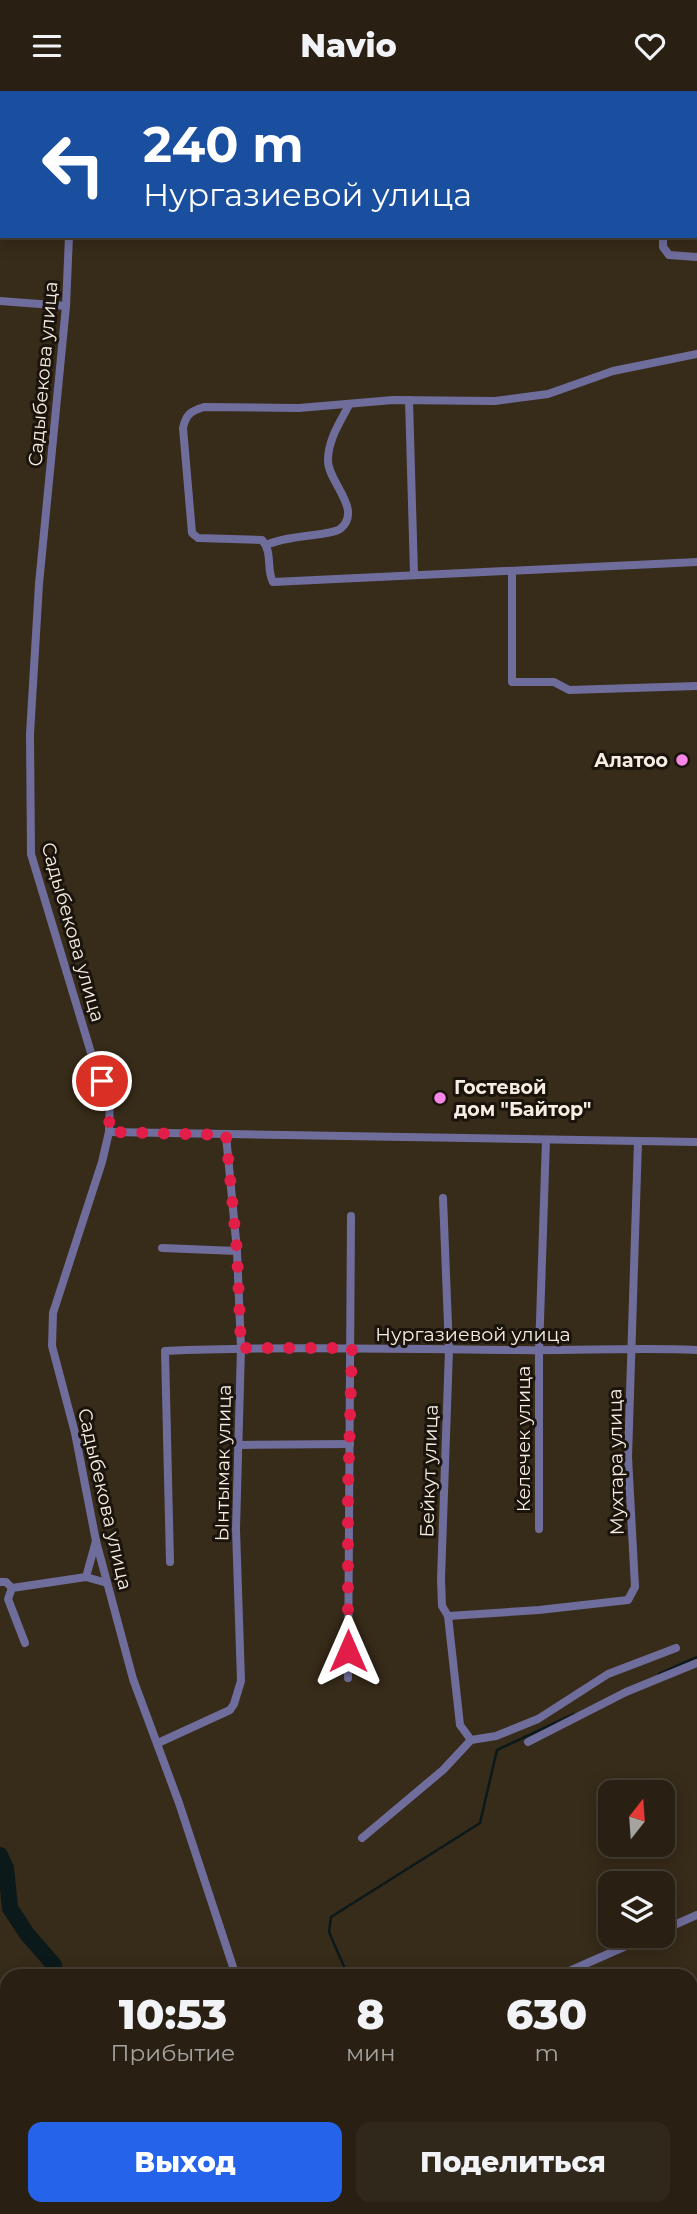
<!DOCTYPE html>
<html lang="ru">
<meta charset="utf-8">
<style>
:root{--surface:#292013;--page:#31281c;--text:#f1f3f6;--muted:#a5a3a0;--line:#453e33;--accent:#2563eb}
body{margin:0;font-family:Montserrat,sans-serif;background:var(--page);color:var(--text);height:100vh;display:flex;flex-direction:column;font-size:26px;white-space:nowrap}
*{box-sizing:border-box;margin:0}
p{font-size:23px;color:var(--muted)}
.icon{flex:none;width:38px;height:38px;fill:none;stroke:currentColor;stroke-width:2;stroke-linecap:round;stroke-linejoin:round}
.map{position:relative;flex:1;overflow:hidden}
.panel{position:absolute;left:0px;top:1878px;width:698px;height:247px;display:flex;flex-direction:column;background:var(--surface);border-radius:21px 21px 0 0;box-shadow:0 4px 18px #0003,0 0 0 2px var(--line)}
.panel>*{flex:none}
.top-card{position:absolute;left:0px;top:0px;width:698px;height:147px;box-shadow:0 4px 18px #0003,0 0 0 2px var(--line);background:#1a4fa0;color:#fff;overflow:hidden}
.needle{width:46px;rotate:17deg}
.buttons{position:absolute;left:598px;top:1689px;display:grid;gap:14px}
.buttons a{display:grid;place-items:center;width:77px;height:77px;border-radius:14px;background:var(--surface);box-shadow:0 4px 18px #0003,0 0 0 2px var(--line);font-size:35px}
.pin{position:absolute;display:grid;place-items:center;width:60px;height:60px;color:#fff;margin:-30px;border:4px solid #fff;border-radius:50%;box-shadow:0 2px 7px #0007}
.me{position:absolute;width:77px;margin:-38px;rotate:0deg;stroke-linejoin:round;filter:drop-shadow(0 0 5px #0008)}
.turn{display:flex;align-items:center;gap:24px;height:147px;padding:0 28px;font-size:32px}
.turn .icon{width:91px;height:91px;stroke-width:2.5}
.turn b{display:block;font-size:49px;line-height:60px}
.eta{display:flex;justify-content:space-evenly;align-items:center;height:119px;text-align:center}
.eta b{font-size:42px;font-weight:800;line-height:49px}
.action{display:flex;gap:14px;margin-top:auto;padding:14px 28px}
.action a{flex:1;height:80px;border-radius:14px;background:var(--accent);color:#fff;font-size:28px;font-weight:800;line-height:80px;text-align:center}
.action a+a{background:var(--page);color:var(--text)}
header{display:flex;justify-content:space-between;align-items:center;height:91px;padding:0 28px;background:var(--surface);font-size:32px;font-weight:800}
.map>svg:first-child{display:block}
.lines{fill:none;stroke-linecap:round;stroke-linejoin:round}
.stream{stroke:#0b191b;stroke-width:2.5}
.river{stroke:#0b191b;stroke-width:16}
.street{stroke:#6f6d9c;stroke-width:8}
.route{stroke:#e11d48;stroke-width:12;stroke-dasharray:0 21.6}
.poi-dot{fill:#f987e8;stroke:#1a140c;stroke-width:2.5}
.labels{text-anchor:middle;dominant-baseline:central;stroke-width:6;stroke-linejoin:round;paint-order:stroke}
.street-label{font-size:19px;fill:#f6eee2;stroke:#1a140c}
.poi-label{font-size:19px;font-weight:bold;fill:#f6eee2;stroke:#1a140c;text-anchor:end}
</style>
<header><svg class="icon" aria-label="menu" viewBox="0 0 24 24"><path d="M4 6h16M4 12h16M4 18h16"/></svg>Navio<svg class="icon" aria-label="heart" viewBox="0 0 24 24"><path d="M12 20l-8-8c-3-5 5-10 8-4 3-6 11-1 8 4z"/></svg></header>
<div class="map">
<svg width="697" height="2123" viewBox="0 0 697 2123">
<rect width="100%" height="100%" fill="#372b19"/>
<g class="lines">
<g class="stream">
<polyline points="659,1583 697,1566"/>
<polyline points="348,1885 329,1841 331,1826 480,1732 497,1659 574,1623"/>
</g>
<g class="river">
<polyline points="0,1764 6,1777 10,1817 27,1843 54,1874 55,1885"/>
<polyline points="0,1929 7,1961"/>
<polyline points="132,2118 133,2123"/>
</g>
<g class="street">
<polyline points="447,0 447,2"/>
<polyline points="663,0 663,2"/>
<polyline points="78,2 78,0"/>
<polyline points="69,145 66,215 39,493 30,643 31,763 95,975 110,1004 109,1041 102,1071 53,1222 52,1255 75,1342 96,1450 133,1588 179,1712 236,1885"/>
<polyline points="663,145 663,156 669,164 697,166"/>
<polyline points="0,210 66,215"/>
<path d="M697,263L613,280L548,303L495,310L393,309L299,317L204,316C191,320 186,323 183,337L192,442L198,447L262,449C273,461 266,478 273,491L697,471"/>
<polyline points="409,309 414,483"/>
<path d="M267,454C285,444 330,445 340,438C364,419 327,390 328,369C328,349 340,331 349,314"/>
<polyline points="512,480 512,591 554,591 569,599 697,595"/>
<polyline points="109,1041 697,1051"/>
<polyline points="443,1107 449,1259 441,1488 442,1515 448,1525 460,1634 471,1649"/>
<polyline points="162,1157 237,1160"/>
<polyline points="238,1354 350,1353"/>
<polyline points="539,1438 539,1260 546,1049"/>
<path d="M170,1471L165,1260C282,1255 399,1258 516,1259C576,1260 637,1256 697,1259"/>
<polyline points="86,1486 107,1492"/>
<polyline points="0,1491 6,1491 12,1497 86,1486 96,1450"/>
<polyline points="12,1497 8,1508 25,1552"/>
<polyline points="448,1525 539,1519 628,1509 635,1496 628,1366 638,1050"/>
<polyline points="348,1587 351,1125"/>
<polyline points="528,1651 626,1601 697,1572"/>
<polyline points="158,1652 230,1619 234,1613 241,1590 236,1438 241,1257 237,1160 226,1044"/>
<polyline points="362,1747 443,1679 471,1649 496,1645 538,1628 608,1583 676,1557"/>
<polyline points="663,1839 697,1824"/>
<polyline points="558,1885 651,1844"/>
<polyline points="0,1990 3,1989 7,1994"/>
<polyline points="358,2123 358,2118"/>
</g>
</g>
<g class="lines">
<polyline class="route" points="102,990 110,1004 109,1041 226,1044 237,1160 241,1257 352,1257 348,1400 348,1560"/>
</g>
<g class="poi-dot">
<circle cx="682" cy="669" r="7"/>
<circle cx="440" cy="1007" r="7"/>
</g>
<g class="labels">
<g class="street-label">
<text transform="translate(43 283) rotate(-85)">Садыбекова улица</text>
<text transform="translate(73 841) rotate(74)">Садыбекова улица</text>
<text x="473" y="1243">Нургазиевой улица</text>
<text transform="translate(523 1348) rotate(-90)">Келечек улица</text>
<text transform="translate(616 1371) rotate(-91)">Мухтара улица</text>
<text transform="translate(223 1372) rotate(-89)">Ынтымак улица</text>
<text transform="translate(429 1380) rotate(-88)">Бейкут улица</text>
<text transform="translate(105 1408) rotate(77)">Садыбекова улица</text>
</g>
<g class="poi-label">
<text x="668" y="669">Алатоо</text>
<text x="454" y="996" text-anchor="start">Гостевой<tspan x="454" dy="22">дом "Байтор"</tspan></text>
</g>
</g>
</svg>
<div class="buttons">
<a><svg class="needle" viewBox="-14 -14 28 28"><path d="M0-13l5 13h-10z" fill="#e53935"/><path d="M0 13l5-13h-10z" fill="#a5a3a0"/></svg></a>
<a><svg class="icon" aria-label="layers" viewBox="0 0 24 24"><path d="M12 4l9 5-9 5-9-5zM3 14l9 5 9-5"/></svg></a>
</div>
<div class="pin" style="left:102px;top:990px;background:#d93025"><svg class="icon" aria-label="arrive" viewBox="0 0 24 24"><path d="M6 21V4h12l-3 4 3 4H6"/></svg></div>
<svg class="me" style="left:348px;top:1560px" viewBox="-20 -20 40 40"><path d="M0-17L14 15 0 8-14 15z" fill="#e11d48" stroke="#fff" stroke-width="4"/></svg>
<div class="top-card">
<div class="turn"><svg class="icon" aria-label="left" viewBox="0 0 24 24"><path d="M17 20v-9H6M10 6l-5 5 5 5"/></svg><div><b>240 m</b>Нургазиевой улица</div></div>
</div>
<section class="panel">
<div class="eta">
<div><b>10:53</b><p>Прибытие</p></div>
<div><b>8</b><p>мин</p></div>
<div><b>630</b><p>m</p></div>
</div>
<div class="action"><a>Выход</a><a>Поделиться</a></div>
</section>
</div>
